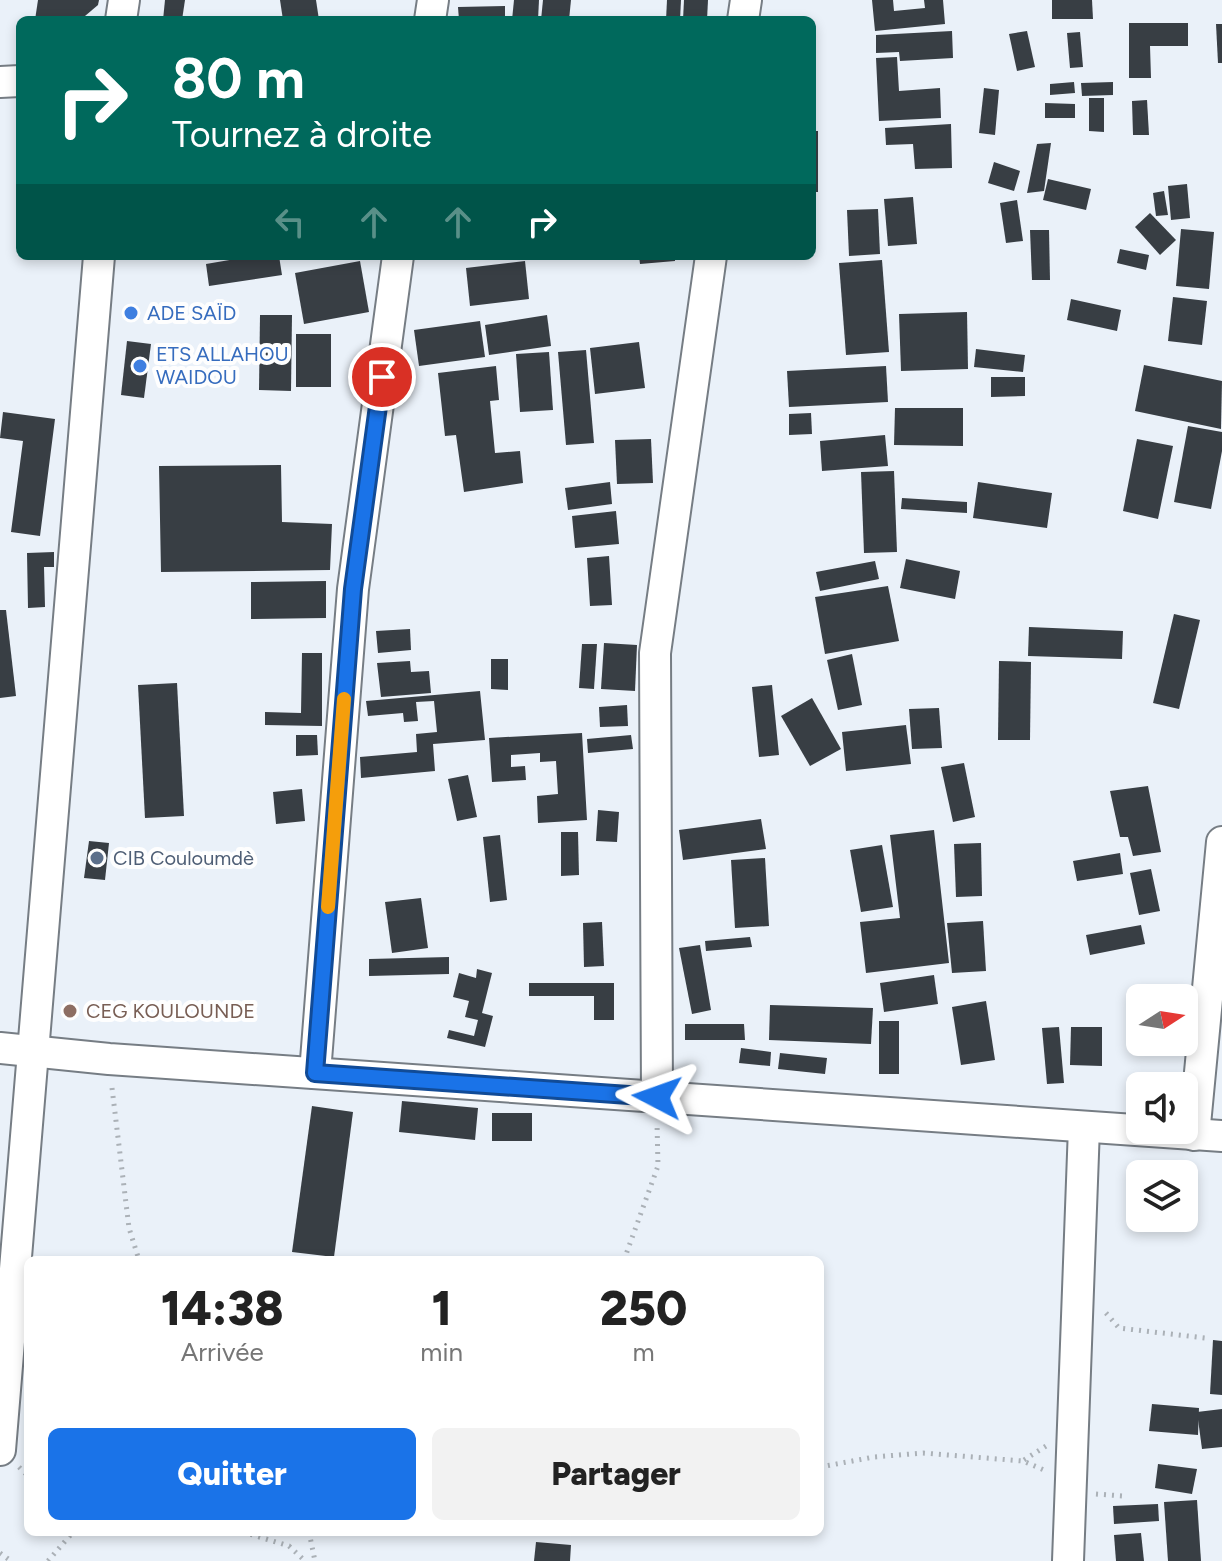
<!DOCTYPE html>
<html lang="fr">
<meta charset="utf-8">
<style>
:root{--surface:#fff;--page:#f2f2f2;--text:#222;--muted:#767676;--accent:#1a73e8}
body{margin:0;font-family:Figtree,sans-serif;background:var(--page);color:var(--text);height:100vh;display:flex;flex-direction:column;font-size:30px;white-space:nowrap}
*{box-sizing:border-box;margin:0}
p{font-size:26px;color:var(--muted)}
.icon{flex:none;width:44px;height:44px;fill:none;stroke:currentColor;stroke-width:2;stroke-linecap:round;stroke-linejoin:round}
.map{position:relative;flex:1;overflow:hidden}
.sheet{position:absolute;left:24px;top:1256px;width:800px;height:280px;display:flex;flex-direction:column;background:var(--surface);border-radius:12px;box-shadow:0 4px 12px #0003}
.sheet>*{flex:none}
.top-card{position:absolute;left:16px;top:16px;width:800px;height:244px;border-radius:12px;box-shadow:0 4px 12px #0003;background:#00695c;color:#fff;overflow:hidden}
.needle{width:52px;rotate:78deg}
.tools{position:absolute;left:1126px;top:984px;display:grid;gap:16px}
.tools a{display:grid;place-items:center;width:72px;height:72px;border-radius:12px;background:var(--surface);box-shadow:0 4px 12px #0003;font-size:40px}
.pin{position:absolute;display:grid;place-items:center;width:68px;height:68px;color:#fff;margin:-34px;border:4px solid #fff;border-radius:50%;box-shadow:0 2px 8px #0007}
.me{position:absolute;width:88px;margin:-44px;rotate:274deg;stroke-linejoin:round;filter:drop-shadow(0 0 6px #0008)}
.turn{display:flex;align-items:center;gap:28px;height:168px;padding:0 24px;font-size:36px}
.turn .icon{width:104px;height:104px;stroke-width:2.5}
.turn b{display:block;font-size:56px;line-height:68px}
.lanes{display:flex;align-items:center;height:76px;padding:0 24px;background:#0003;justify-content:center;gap:40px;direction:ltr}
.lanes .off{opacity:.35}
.eta{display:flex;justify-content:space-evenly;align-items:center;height:136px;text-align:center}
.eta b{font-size:48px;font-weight:800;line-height:56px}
.action{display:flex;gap:16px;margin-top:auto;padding:16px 24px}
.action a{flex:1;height:92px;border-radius:12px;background:var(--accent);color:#fff;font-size:32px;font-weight:800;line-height:92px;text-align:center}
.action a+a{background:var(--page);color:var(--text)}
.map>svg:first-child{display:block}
.building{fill:#383e44}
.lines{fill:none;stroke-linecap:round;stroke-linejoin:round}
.minor-casing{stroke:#767d84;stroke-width:34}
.path{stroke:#abb1b7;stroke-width:5;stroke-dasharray:2 6;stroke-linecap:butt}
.minor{stroke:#fff;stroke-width:30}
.route-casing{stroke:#114b97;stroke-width:20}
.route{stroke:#1a73e8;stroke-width:14}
.slow{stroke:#f59e0b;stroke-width:14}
.shop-dot{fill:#3f7fe0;stroke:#fefefe;stroke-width:3}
.service-dot{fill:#5c6f8a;stroke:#fefefe;stroke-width:3}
.education-dot{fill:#8d6e63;stroke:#fefefe;stroke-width:3}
.labels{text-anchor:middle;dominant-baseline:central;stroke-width:8;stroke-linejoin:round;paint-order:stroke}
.shop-label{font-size:20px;fill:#366cbe;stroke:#fefefe;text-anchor:start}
.service-label{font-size:20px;fill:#4e5e75;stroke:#fefefe;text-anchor:start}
.education-label{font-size:20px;fill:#785e54;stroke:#fefefe;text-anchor:start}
</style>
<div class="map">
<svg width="1222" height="1561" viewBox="0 0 1222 1561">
<rect width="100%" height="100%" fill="#eaf1f9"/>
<g class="building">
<polygon points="38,0 99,0 98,5 85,16 72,20 35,20"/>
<polygon points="165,0 185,0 182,20 163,20"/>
<polygon points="280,0 316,0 319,20 283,20"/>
<polygon points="514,0 539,0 538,20 512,20"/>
<polygon points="543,0 571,0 569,20 541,20"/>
<polygon points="667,0 681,0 680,20 666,20"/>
<polygon points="684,0 708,0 707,20 683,20"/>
<polygon points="872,0 893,0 894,11 925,8 924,0 943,0 945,24 875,31"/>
<polygon points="1052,0 1092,0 1093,19 1052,19"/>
<polygon points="505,6 505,20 459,20 458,7"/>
<polygon points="1129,23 1188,23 1188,46 1150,46 1151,78 1129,78"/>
<polygon points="1216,24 1222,24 1222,63 1218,63"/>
<polygon points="952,31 953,58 900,61 899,52 876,53 876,35"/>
<polygon points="1027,31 1035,67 1017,71 1009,34"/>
<polygon points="1080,32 1083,67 1070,68 1067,33"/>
<polygon points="897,57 899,91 940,88 941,118 879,121 876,58"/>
<polygon points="1074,82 1075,93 1050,95 1050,84"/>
<polygon points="1113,82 1113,95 1082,96 1081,83"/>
<polygon points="984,88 999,90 995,135 979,133"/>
<polygon points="1089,98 1104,98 1104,132 1089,131"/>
<polygon points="1147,100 1149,135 1133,135 1132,101"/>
<polygon points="1045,103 1075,104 1075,118 1045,118"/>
<polygon points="951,124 952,168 915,169 913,144 886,145 885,128"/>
<rect x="812" y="131" width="6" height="61"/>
<polygon points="1051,143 1044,191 1027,193 1037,144"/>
<polygon points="994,162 1020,171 1014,191 988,183"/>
<polygon points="1048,179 1091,189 1086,210 1043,200"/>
<polygon points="1187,184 1190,218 1171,220 1168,186"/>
<polygon points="1164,191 1168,215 1156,216 1153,193"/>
<polygon points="913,197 917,244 888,246 884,199"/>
<polygon points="1017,200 1023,241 1006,243 1000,203"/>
<polygon points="878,209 880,254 849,256 847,210"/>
<polygon points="1150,213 1176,240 1160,255 1135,227"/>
<polygon points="1181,229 1214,232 1209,289 1176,286"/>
<polygon points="1030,230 1049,230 1050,280 1032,280"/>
<polygon points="1120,249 1149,255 1146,270 1117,263"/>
<polygon points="253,256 279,256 282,275 209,286 206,264"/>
<polygon points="639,256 675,256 675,261 640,264"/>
<polygon points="882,260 889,352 846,355 839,263"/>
<polygon points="360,261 369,312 304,324 295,273"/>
<polygon points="525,261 529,299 470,306 466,268"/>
<polygon points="1173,297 1207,301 1202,345 1168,341"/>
<polygon points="1071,299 1121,310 1117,331 1067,320"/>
<polygon points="967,312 968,369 901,371 899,314"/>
<polygon points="260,315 292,315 291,391 259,390"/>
<polygon points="547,315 551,346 489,355 485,325"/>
<polygon points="480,321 485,357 419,366 414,330"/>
<rect x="296" y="334" width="35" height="53"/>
<polygon points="127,341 151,344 144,398 121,395"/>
<polygon points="639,342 645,388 595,394 590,348"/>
<polygon points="976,349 1025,355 1023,372 974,367"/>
<polygon points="586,350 594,443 566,445 558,352"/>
<polygon points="549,352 553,410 520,412 516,354"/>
<polygon points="1144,365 1222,381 1221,429 1135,411"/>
<polygon points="496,366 499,400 490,401 495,453 520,451 523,483 464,492 456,435 445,436 438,373"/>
<polygon points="886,366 888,402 789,407 787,371"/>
<polygon points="991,377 1025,377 1025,396 991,397"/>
<polygon points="895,408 963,408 963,446 894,445"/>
<polygon points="3,412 55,419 40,536 11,532 23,441 0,438"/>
<polygon points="811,413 812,434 789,435 789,414"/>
<polygon points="1188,426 1222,432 1222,451 1211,509 1174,502"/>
<polygon points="885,435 888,466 822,471 820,441"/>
<polygon points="651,439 653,483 617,484 615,440"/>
<polygon points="1137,439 1173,446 1158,519 1123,511"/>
<polygon points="281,465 282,522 332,524 330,570 161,572 159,466"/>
<polygon points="894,471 897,552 864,553 861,472"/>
<polygon points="610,482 612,504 568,510 565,488"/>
<polygon points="978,482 1052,493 1047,528 973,518"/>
<polygon points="902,498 967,502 967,513 901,509"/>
<polygon points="616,511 619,544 575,548 572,516"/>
<polygon points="54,552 54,567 44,567 45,607 28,608 27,553"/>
<polygon points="609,556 612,605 590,606 587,558"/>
<polygon points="906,559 960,571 955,599 900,588"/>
<polygon points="875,561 879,579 820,591 816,572"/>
<polygon points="326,581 326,618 251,619 251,582"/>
<polygon points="888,586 899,641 825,654 815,597"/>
<polygon points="0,610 6,610 16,696 0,698"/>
<polygon points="1174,614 1200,620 1179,709 1153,703"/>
<polygon points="1029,627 1123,631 1122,659 1028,656"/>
<polygon points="410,629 411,650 378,653 376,631"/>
<polygon points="604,643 637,645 635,691 601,689"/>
<polygon points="582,644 597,644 594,689 579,688"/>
<polygon points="302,653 322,653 322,726 265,725 265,712 301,713"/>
<polygon points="852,654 862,705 838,710 827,660"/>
<polygon points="491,659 508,659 508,690 491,689"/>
<polygon points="410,661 411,672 429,671 431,693 381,697 377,663"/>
<polygon points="999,661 1031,662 1030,740 998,740"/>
<polygon points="177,683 184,816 145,818 138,685"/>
<polygon points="772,685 779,755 759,757 752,687"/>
<polygon points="480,691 485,740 433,744 435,771 361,778 360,757 417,752 416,734 437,732 434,701 416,702 418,721 404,722 403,713 368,716 366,701"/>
<polygon points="812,698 841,749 810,766 781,716"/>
<polygon points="627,705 628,726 600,727 599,707"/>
<polygon points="939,708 942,748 912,749 909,709"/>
<polygon points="906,725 911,764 846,771 842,732"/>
<polygon points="582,733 587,820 538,823 537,796 558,794 556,761 540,762 540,753 511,755 511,767 525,766 526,780 492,782 489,738"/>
<polygon points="296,735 317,735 318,755 296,756"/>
<polygon points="631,735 633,749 588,753 587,739"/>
<polygon points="964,763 975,817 953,822 941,767"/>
<polygon points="468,775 477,817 457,821 448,779"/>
<polygon points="1148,786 1161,852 1133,856 1128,837 1120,837 1110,791"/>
<polygon points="302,789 305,821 276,824 273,792"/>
<polygon points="598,810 619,812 617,842 596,841"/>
<polygon points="761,819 766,849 683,860 679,830"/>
<polygon points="934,830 949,963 866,973 860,922 900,918 890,835"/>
<polygon points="561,832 578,832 579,875 561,876"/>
<polygon points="500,835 507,900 490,902 483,837"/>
<polygon points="89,841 109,843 105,880 84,878"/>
<polygon points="981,843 982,896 956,897 954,844"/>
<polygon points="882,845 893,907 861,912 850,850"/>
<polygon points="1120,853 1123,874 1077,881 1073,861"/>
<polygon points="765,858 769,926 735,928 731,860"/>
<polygon points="1151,869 1160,911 1139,915 1130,873"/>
<polygon points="421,898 428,948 392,953 385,902"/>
<polygon points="983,921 986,971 952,973 947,923"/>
<polygon points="602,922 604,966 584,967 583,923"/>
<polygon points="1141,925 1145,944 1090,955 1086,935"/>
<polygon points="750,937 752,947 706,951 705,941"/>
<polygon points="700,945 711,1010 692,1014 679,948"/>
<polygon points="449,957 449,974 369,976 369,959"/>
<polygon points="477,969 492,973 482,1013 493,1016 485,1047 447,1038 449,1030 474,1036 478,1020 465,1017 469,1001 453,997 459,973 476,978"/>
<polygon points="934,975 938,1004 884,1012 880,983"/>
<polygon points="529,983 614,983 614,1020 594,1020 594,996 529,996"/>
<polygon points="986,1001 995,1060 961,1065 952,1007"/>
<polygon points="770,1005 873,1008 871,1044 769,1040"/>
<rect x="879" y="1021" width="20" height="53"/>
<polygon points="685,1024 744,1024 745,1040 685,1040"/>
<polygon points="1059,1027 1064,1083 1047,1084 1042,1028"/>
<polygon points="1071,1027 1102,1027 1102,1066 1070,1065"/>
<polygon points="741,1048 771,1052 770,1066 739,1063"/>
<polygon points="780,1053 827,1058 825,1074 778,1069"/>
<polygon points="402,1101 478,1108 475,1140 399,1132"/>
<polygon points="312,1106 353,1112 334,1257 292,1252"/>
<rect x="492" y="1113" width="40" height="28"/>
<polygon points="1213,1340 1222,1341 1222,1395 1210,1394"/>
<polygon points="1152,1404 1199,1408 1198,1435 1149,1431"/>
<polygon points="1222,1409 1222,1447 1202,1449 1197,1412"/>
<polygon points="1158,1464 1197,1469 1192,1494 1155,1488"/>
<polygon points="1197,1500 1201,1561 1168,1561 1164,1502"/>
<polygon points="1158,1504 1159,1521 1114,1524 1113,1506"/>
<polygon points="1141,1533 1144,1561 1116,1561 1114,1535"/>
<polygon points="536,1542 571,1545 570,1561 534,1561"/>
</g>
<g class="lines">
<defs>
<g id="minor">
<polyline points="121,20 124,0"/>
<polyline points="430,20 433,0"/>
<polyline points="743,20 746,0"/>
<polyline points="0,82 20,81"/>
<polyline points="0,1048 109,1059 1222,1136"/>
<polyline points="315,1073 353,589 398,256"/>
<polyline points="657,1097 655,653 711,256"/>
<polyline points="1194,1135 1222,842"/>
<polyline points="0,1450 99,256"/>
<polyline points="1068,1561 1084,1127"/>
</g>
</defs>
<use href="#minor" class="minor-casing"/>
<g class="path">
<polyline points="112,1088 129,1228 139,1260"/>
<polyline points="624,1260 658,1166 657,1123"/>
<polyline points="1106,1313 1119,1328 1205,1338"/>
<polyline points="1024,1460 1046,1446"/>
<polyline points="19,1467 28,1476"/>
<polyline points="820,1467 874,1457 923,1453 1023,1461 1044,1470"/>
<polyline points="1096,1494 1123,1496"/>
<polyline points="243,1532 289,1546 305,1561"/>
<polyline points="309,1532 315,1561"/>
<polyline points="0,1553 11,1561"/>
<polyline points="48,1561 73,1532"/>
</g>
<use href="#minor" class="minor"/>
</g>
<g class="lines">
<defs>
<polyline id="route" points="382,377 353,589 315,1073 657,1097"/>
</defs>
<use href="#route" class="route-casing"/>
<use href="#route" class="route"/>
<polyline class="slow" points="328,907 344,699"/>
</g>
<g class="shop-dot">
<circle cx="131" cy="313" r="8"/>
<circle cx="140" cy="366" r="8"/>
</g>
<circle class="service-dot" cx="97" cy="858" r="8"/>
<circle class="education-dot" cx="70" cy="1011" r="8"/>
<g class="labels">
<g class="shop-label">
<text x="147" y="313">ADE SAÏD</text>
<text x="156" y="354">ETS ALLAHOU<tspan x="156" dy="23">WAIDOU</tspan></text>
</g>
<g class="service-label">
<text x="113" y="858">CIB Couloumdè</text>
</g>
<g class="education-label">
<text x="86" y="1011">CEG KOULOUNDE</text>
</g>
</g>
</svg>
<div class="tools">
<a><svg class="needle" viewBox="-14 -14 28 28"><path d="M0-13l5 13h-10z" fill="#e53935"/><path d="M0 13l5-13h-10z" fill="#767676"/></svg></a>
<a><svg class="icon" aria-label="sound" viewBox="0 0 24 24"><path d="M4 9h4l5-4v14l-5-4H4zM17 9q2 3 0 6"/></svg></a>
<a><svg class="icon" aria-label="layers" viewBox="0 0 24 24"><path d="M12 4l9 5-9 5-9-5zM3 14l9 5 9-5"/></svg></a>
</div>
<div class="pin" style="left:382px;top:377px;background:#d93025"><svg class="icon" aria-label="arrive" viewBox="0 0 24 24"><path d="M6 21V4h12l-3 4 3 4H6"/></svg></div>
<svg class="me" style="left:657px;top:1097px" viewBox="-20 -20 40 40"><path d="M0-17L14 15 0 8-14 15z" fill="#1a73e8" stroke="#fff" stroke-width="4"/></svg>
<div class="top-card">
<div class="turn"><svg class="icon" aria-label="right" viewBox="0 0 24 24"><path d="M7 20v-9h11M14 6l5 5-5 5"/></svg><div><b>80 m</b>Tournez à droite</div></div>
<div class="lanes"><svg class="icon off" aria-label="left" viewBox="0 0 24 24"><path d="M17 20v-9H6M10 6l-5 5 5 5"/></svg><svg class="icon off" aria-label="ahead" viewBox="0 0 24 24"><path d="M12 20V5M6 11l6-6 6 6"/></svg><svg class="icon off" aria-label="ahead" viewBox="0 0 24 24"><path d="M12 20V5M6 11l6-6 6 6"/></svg><svg class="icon" aria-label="right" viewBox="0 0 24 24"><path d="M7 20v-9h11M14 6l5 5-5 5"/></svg></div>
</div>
<section class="sheet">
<div class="eta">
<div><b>14:38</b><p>Arrivée</p></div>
<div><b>1</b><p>min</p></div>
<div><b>250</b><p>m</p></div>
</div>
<div class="action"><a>Quitter</a><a>Partager</a></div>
</section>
</div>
